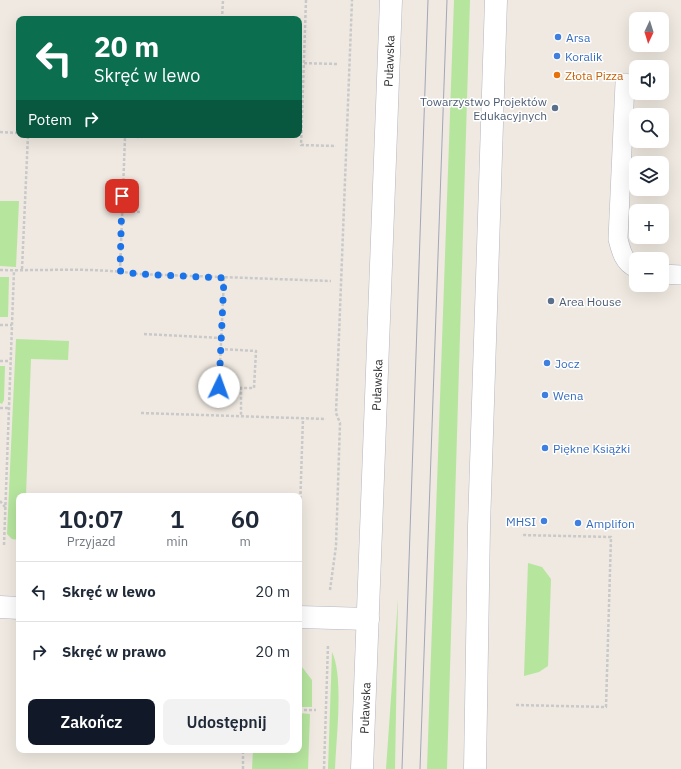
<!DOCTYPE html>
<html lang="pl">
<meta charset="utf-8">
<style>
:root{--surface:#fff;--page:#f2f2f3;--text:#1f2937;--muted:#747a83;--line:#e0e1e3;--accent:#111827}
body{margin:0;font-family:"IBM Plex Sans",sans-serif;background:var(--page);color:var(--text);height:100vh;display:flex;flex-direction:column;font-size:15px;white-space:nowrap}
*{box-sizing:border-box;margin:0}
p{font-size:13px;color:var(--muted)}
.icon{flex:none;width:22px;height:22px;fill:none;stroke:currentColor;stroke-width:2;stroke-linecap:round;stroke-linejoin:round}
.map{position:relative;flex:1;overflow:hidden}
.side{position:absolute;left:16px;top:493px;width:286px;height:260px;display:flex;flex-direction:column;background:var(--surface);border-radius:8px;box-shadow:0 4px 16px #0002}
.side>*{flex:none}
.banner{position:absolute;left:16px;top:16px;width:286px;height:122px;border-radius:8px;box-shadow:0 4px 16px #0002;background:#0b6e4f;color:#fff;overflow:hidden}
.needle{width:26px;rotate:184deg}
.buttons{position:absolute;left:629px;top:12px;display:grid;gap:8px}
.buttons a{display:grid;place-items:center;width:40px;height:40px;border-radius:8px;background:var(--surface);box-shadow:0 4px 16px #0002;font-size:20px}
.pin{position:absolute;display:grid;place-items:center;width:34px;height:34px;color:#fff;margin:-17px;border-radius:8px;box-shadow:0 2px 6px #0006}
.me{position:absolute;width:44px;margin:-22px;rotate:3deg;stroke-linejoin:round;filter:drop-shadow(0 0 3px #0008)}
.turn{display:flex;align-items:center;gap:14px;height:84px;padding:0 12px;font-size:18px}
.turn .icon{width:52px;height:52px;stroke-width:2.5}
.turn b{display:block;font-size:28px;line-height:34px}
.then{display:flex;align-items:center;height:38px;padding:0 12px;background:#0003;gap:8px;font-size:15px}
.eta{display:flex;justify-content:space-evenly;align-items:center;height:68px;text-align:center}
.eta b{font-size:24px;font-weight:600;line-height:28px}
.action{display:flex;gap:8px;margin-top:auto;padding:8px 12px}
.action a{flex:1;height:46px;border-radius:8px;background:var(--accent);color:#fff;font-size:16px;font-weight:600;line-height:46px;text-align:center}
.action a+a{background:var(--page);color:var(--text)}
ul{padding:0;list-style:none}
li{display:flex;align-items:center;gap:12px;height:60px;padding:0 12px;border-top:1px solid var(--line)}
li div{flex:1}
li b{display:block;font-size:15px}
li em{font-style:normal}
.map>svg:first-child{display:block}
.green{fill:#b6e59e}
.lines{fill:none;stroke-linecap:round;stroke-linejoin:round}
.service-casing{stroke:#b4b7c1;stroke-width:20}
.minor-casing{stroke:#b4b7c1;stroke-width:23}
.secondary-casing{stroke:#b4b7c1;stroke-width:23}
.path{stroke:#c9c9c9;stroke-width:2.5;stroke-dasharray:3 2;stroke-linecap:butt}
.service{stroke:#fff;stroke-width:19}
.minor{stroke:#fff;stroke-width:22}
.secondary{stroke:#fff;stroke-width:22}
.tram{stroke:#a3a6b8;stroke-width:1}
.route{stroke:#1a73e8;stroke-width:7;stroke-dasharray:0 12.6}
.shop-dot{fill:#3f7fe0;stroke:#fff;stroke-width:1.5}
.food-dot{fill:#e8710a;stroke:#fff;stroke-width:1.5}
.service-dot{fill:#5c6f8a;stroke:#fff;stroke-width:1.5}
.labels{text-anchor:middle;dominant-baseline:central;stroke-width:3;stroke-linejoin:round;paint-order:stroke}
.shop-label{font-size:12px;fill:#366cbe;stroke:#fff;text-anchor:start}
.street-label{font-size:12px;fill:#2e2e2e;stroke:#fff}
.food-label{font-size:12px;fill:#c56008;stroke:#fff;text-anchor:start}
.service-label{font-size:12px;fill:#4e5e75;stroke:#fff;text-anchor:end}
</style>
<div class="map">
<svg width="681" height="769" viewBox="0 0 681 769">
<rect width="100%" height="100%" fill="#efe9e1"/>
<g class="green">
<polygon points="454,0 470,0 447,769 427,769"/>
<polygon points="0,201 19,201 16,267 0,266"/>
<polygon points="0,277 9,277 8,317 0,317"/>
<polygon points="16,339 69,341 68,360 31,359 26,496 19,496 19,540 12,539 7,534"/>
<polygon points="0,366 5,366 4,400 2,404 0,403"/>
<polygon points="528,563 542,567 551,579 548,666 539,672 524,676"/>
<polygon points="398,599 395,769 386,769"/>
<path d="M332,652C344,677 336,740 335,769H328Z"/>
<polygon points="299,663 312,680 312,707 299,707"/>
<polygon points="299,713 310,714 308,769 252,769 253,750 299,750"/>
</g>
<g class="lines">
<defs>
<g id="service">
<path d="M625,83L618,239C621,251 624,263 636,268"/>
<polyline points="662,274 681,275"/>
</g>
<g id="minor">
<polyline points="0,607 19,608"/>
<polyline points="299,617 368,619"/>
</g>
<g id="secondary">
<polyline points="362,769 391,0"/>
<polyline points="475,769 479,526 496,0"/>
</g>
</defs>
<use href="#service" class="service-casing"/>
<use href="#minor" class="minor-casing"/>
<use href="#secondary" class="secondary-casing"/>
<g class="path">
<polyline points="306,0 301,145 336,146"/>
<polyline points="222,19 223,0"/>
<polyline points="299,63 338,64"/>
<polyline points="0,132 19,133"/>
<polyline points="76,135 142,137"/>
<polyline points="122,211 140,212"/>
<polyline points="22,269 28,135"/>
<path d="M0,270C46,271 92,267 138,274L331,281"/>
<polyline points="120,271 125,137"/>
<polyline points="224,278 219,387 241,388 241,416"/>
<polyline points="0,325 12,325"/>
<polyline points="144,334 221,338"/>
<polyline points="220,349 256,351 254,388 241,388"/>
<polyline points="0,361 10,361"/>
<polyline points="0,408 9,408"/>
<polyline points="141,413 326,419"/>
<polyline points="0,501 5,507"/>
<polyline points="299,539 303,418"/>
<polyline points="4,545 14,270"/>
<polyline points="330,590 336,546 340,423 336,413 352,0"/>
<polyline points="516,705 606,707 611,537 521,535"/>
<polyline points="299,710 316,710"/>
<polyline points="243,769 243,750"/>
<polyline points="324,769 328,645"/>
</g>
<use href="#service" class="service"/>
<use href="#minor" class="minor"/>
<use href="#secondary" class="secondary"/>
<g class="tram">
<polyline points="402,769 428,0"/>
<polyline points="420,769 447,0"/>
</g>
</g>
<g class="lines">
<polyline class="route" points="122,196 120,271 138,274 224,278 219,387"/>
</g>
<g class="shop-dot">
<circle cx="558" cy="37" r="4"/>
<circle cx="557" cy="56" r="4"/>
<circle cx="547" cy="363" r="4"/>
<circle cx="545" cy="395" r="4"/>
<circle cx="545" cy="448" r="4"/>
<circle cx="544" cy="521" r="4"/>
<circle cx="578" cy="523" r="4"/>
</g>
<circle class="food-dot" cx="557" cy="75" r="4"/>
<g class="service-dot">
<circle cx="555" cy="108" r="4"/>
<circle cx="551" cy="301" r="4"/>
</g>
<g class="labels">
<g class="shop-label">
<text x="566" y="37">Arsa</text>
<text x="565" y="56">Koralik</text>
<text x="555" y="363">Jocz</text>
<text x="553" y="395">Wena</text>
<text x="553" y="448">Piękne Książki</text>
<text x="536" y="521" text-anchor="end">MHSI</text>
<text x="586" y="523">Amplifon</text>
</g>
<g class="street-label">
<text transform="translate(389 61) rotate(-88)">Puławska</text>
<text transform="translate(377 385) rotate(-88)">Puławska</text>
<text transform="translate(365 708) rotate(-88)">Puławska</text>
</g>
<g class="food-label">
<text x="565" y="75">Złota Pizza</text>
</g>
<g class="service-label">
<text x="547" y="101">Towarzystwo Projektów<tspan x="547" dy="14">Edukacyjnych</tspan></text>
<text x="559" y="301" text-anchor="start">Area House</text>
</g>
</g>
</svg>
<div class="buttons">
<a><svg class="needle" viewBox="-14 -14 28 28"><path d="M0-13l5 13h-10z" fill="#e53935"/><path d="M0 13l5-13h-10z" fill="#747a83"/></svg></a>
<a><svg class="icon" aria-label="sound" viewBox="0 0 24 24"><path d="M4 9h4l5-4v14l-5-4H4zM17 9q2 3 0 6"/></svg></a>
<a><svg class="icon" aria-label="search" viewBox="0 0 24 24"><circle cx="10" cy="10" r="6"/><path d="M15 15l6 6"/></svg></a>
<a><svg class="icon" aria-label="layers" viewBox="0 0 24 24"><path d="M12 4l9 5-9 5-9-5zM3 14l9 5 9-5"/></svg></a>
<a>+</a>
<a>−</a>
</div>
<div class="pin" style="left:122px;top:196px;background:#d93025"><svg class="icon" aria-label="arrive" viewBox="0 0 24 24"><path d="M6 21V4h12l-3 4 3 4H6"/></svg></div>
<svg class="me" style="left:219px;top:387px" viewBox="-20 -20 40 40"><circle r="19" fill="#fff"/><path d="M0-13L10 11 0 6-10 11z" fill="#1a73e8"/></svg>
<div class="banner">
<div class="turn"><svg class="icon" aria-label="left" viewBox="0 0 24 24"><path d="M17 20v-9H6M10 6l-5 5 5 5"/></svg><div><b>20 m</b>Skręć w lewo</div></div>
<div class="then">Potem<svg class="icon" aria-label="right" viewBox="0 0 24 24"><path d="M7 20v-9h11M14 6l5 5-5 5"/></svg></div>
</div>
<section class="side">
<div class="eta">
<div><b>10:07</b><p>Przyjazd</p></div>
<div><b>1</b><p>min</p></div>
<div><b>60</b><p>m</p></div>
</div>
<ul>
<li><svg class="icon" aria-label="left" viewBox="0 0 24 24"><path d="M17 20v-9H6M10 6l-5 5 5 5"/></svg><div><b>Skręć w lewo</b></div><em>20 m</em></li>
<li><svg class="icon" aria-label="right" viewBox="0 0 24 24"><path d="M7 20v-9h11M14 6l5 5-5 5"/></svg><div><b>Skręć w prawo</b></div><em>20 m</em></li>
</ul>
<div class="action"><a>Zakończ</a><a>Udostępnij</a></div>
</section>
</div>
